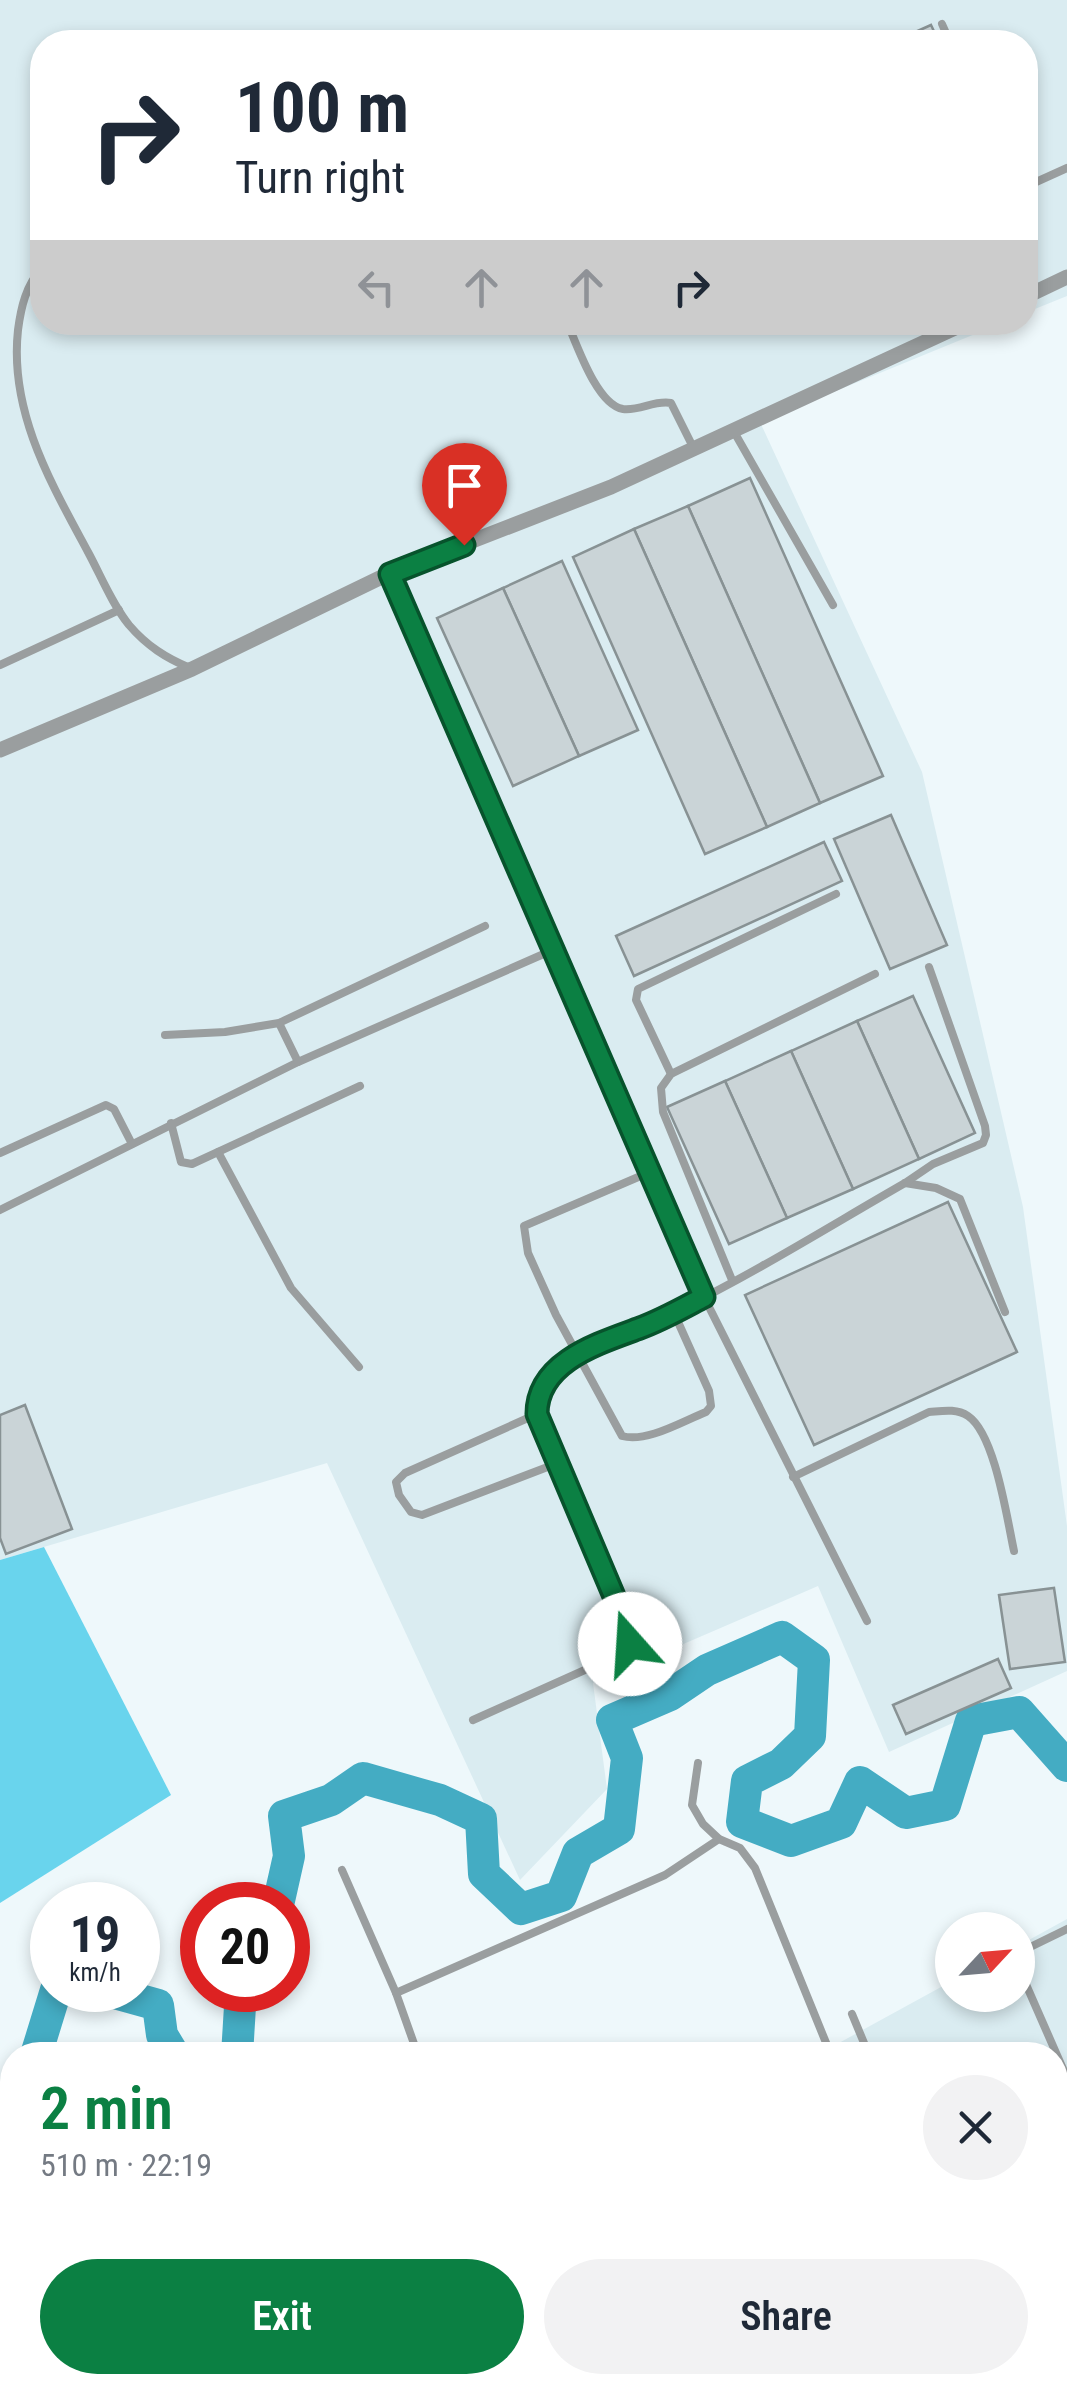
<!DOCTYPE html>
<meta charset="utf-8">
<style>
:root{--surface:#fff;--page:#f2f2f3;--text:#1f2937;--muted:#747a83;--accent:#0b8043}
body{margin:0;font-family:"Roboto Condensed",sans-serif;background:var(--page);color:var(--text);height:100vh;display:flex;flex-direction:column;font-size:38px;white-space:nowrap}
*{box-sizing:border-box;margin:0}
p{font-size:32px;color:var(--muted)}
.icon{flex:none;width:55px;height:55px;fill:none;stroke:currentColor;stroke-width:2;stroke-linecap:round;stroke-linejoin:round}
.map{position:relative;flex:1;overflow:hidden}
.drawer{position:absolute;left:0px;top:2042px;width:1068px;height:352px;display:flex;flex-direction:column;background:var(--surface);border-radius:40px 40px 0 0;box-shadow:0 5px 15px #0003}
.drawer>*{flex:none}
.hud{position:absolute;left:30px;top:30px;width:1008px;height:305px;border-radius:40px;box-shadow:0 5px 15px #0003;background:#fff;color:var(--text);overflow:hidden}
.needle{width:65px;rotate:64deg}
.tools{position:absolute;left:935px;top:1912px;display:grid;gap:20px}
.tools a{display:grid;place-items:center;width:100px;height:100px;border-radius:50%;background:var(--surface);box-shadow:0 5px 15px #0003;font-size:50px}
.speed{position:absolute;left:30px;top:1882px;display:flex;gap:20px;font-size:50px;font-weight:700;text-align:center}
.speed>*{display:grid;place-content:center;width:130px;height:130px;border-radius:50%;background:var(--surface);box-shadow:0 5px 15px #0003;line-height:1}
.speed small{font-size:25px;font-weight:400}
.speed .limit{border:15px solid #d22;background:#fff;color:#111}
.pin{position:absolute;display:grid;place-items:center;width:85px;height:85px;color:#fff;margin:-102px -42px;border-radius:50% 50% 50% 0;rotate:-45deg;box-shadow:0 0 10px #0007}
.pin .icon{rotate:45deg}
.me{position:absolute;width:110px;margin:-55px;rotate:341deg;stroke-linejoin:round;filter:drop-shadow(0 0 8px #0008)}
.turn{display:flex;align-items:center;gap:35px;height:210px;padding:0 40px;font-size:45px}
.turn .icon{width:130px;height:130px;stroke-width:2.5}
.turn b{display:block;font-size:70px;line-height:85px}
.lanes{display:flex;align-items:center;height:95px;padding:0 40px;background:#0003;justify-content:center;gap:50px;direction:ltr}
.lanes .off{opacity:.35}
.round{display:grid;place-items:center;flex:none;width:105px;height:105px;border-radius:52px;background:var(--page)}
.summary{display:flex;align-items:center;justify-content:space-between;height:170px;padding:0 40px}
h1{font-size:60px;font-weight:600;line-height:75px;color:var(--accent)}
.cta{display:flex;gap:20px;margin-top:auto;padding:20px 40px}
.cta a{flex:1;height:115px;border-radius:60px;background:var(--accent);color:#fff;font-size:40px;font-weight:600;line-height:115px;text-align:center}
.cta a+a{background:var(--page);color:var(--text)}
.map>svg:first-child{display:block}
.built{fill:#daecf1}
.green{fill:#69d4ed}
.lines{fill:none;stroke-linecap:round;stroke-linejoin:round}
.river{stroke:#44acc3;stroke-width:32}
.building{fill:#cad4d7;stroke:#889294;stroke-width:2.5}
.lane{stroke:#9a9e9f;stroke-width:8}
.street{stroke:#9a9e9f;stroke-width:15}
.route-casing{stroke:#07532c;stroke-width:25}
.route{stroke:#0b8043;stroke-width:18}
</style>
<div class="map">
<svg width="1067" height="2394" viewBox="0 0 1067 2394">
<rect width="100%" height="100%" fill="#eef8fb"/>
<g class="built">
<polygon points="0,0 1067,0 1067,296 1025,313 1025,42 42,42 42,322 1002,323 760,422 922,772 1023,1207 1067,1526 1067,1671 889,1752 818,1586 593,1683 607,1789 520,1880 327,1463 0,1560"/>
<polygon points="1067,1919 1067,2394 773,2394 789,2382 1055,2382 1055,2055 817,2055 952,1981 952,1995 1018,1995 1018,1946"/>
<polygon points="0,2329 12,2357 12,2382 184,2383 190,2394 0,2394"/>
</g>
<polygon class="green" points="44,1547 171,1795 0,1903 0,1560"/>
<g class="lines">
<g class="river">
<polyline points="278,1905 289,1856 284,1816 331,1800 363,1778 440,1800 481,1819 484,1874 521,1909 561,1896 578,1853 619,1829 627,1758 612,1720 670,1695 707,1670 782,1637 814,1660 810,1736 781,1764 747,1781 742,1822 791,1841 841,1823 860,1782 906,1813 945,1805 971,1721 1019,1712 1067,1766"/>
<polyline points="104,1990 158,2005 162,2035 174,2055"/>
<polyline points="36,2055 56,1990"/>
<polyline points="237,2055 241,1990"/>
<polyline points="12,2140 10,2183 12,2189"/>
<polyline points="0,2266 12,2253"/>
<polyline points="0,2307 12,2311"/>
<polyline points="18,2394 31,2382"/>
</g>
</g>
<g class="building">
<polygon points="931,25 939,42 893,42"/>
<polygon points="750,478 883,776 820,803 688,506"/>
<polygon points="688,506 820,803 767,827 634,529"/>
<polygon points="634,529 767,827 705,854 573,557"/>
<polygon points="562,561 638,730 579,756 503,588"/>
<polygon points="503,588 579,756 513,786 437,618"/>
<polygon points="891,815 947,945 890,969 834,839"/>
<polygon points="824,842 842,881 634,976 616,936"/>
<polygon points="913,996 975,1133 919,1159 857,1021"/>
<polygon points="857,1021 919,1159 853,1189 791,1051"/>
<polygon points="791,1051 853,1189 787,1218 725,1081"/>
<polygon points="725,1081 787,1218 729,1244 667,1107"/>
<polygon points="948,1202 1017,1352 814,1445 745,1295"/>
<polygon points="25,1405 72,1529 6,1554 0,1538 0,1415"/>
<polygon points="1054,1588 1065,1662 1010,1669 999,1595"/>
<polygon points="998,1659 1011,1688 906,1734 893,1705"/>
</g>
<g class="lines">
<g class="lane">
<polyline points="942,24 950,42"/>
<polyline points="1025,187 1067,168"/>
<path d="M42,268C26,285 21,307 18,330C9,412 51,483 88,552C101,576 112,604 129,625C147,646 166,658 190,668"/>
<path d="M567,322C577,345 597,405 623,409C640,411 654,400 671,403L694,449"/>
<polyline points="733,430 833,605"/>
<polyline points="390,574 704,1297 867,1621"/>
<polyline points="0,665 119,610"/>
<polyline points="279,1023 298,1062"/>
<polyline points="165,1035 225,1032 279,1023 485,926"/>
<polyline points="671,1074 636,1000 638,989 836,894"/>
<polyline points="171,1123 181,1162 192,1164 360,1086"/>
<polyline points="218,1152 291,1288 359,1367"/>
<polyline points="0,1153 106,1105 114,1109 132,1144"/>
<path d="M650,1172L524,1226L528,1253L556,1315L622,1436C647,1443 683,1421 706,1412L711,1406L709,1391L674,1313"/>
<polyline points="905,1183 936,1188 960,1199 1005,1312"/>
<polyline points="0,1210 298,1062 555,949"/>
<polyline points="732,1280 663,1112 661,1088 671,1074 875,974"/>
<polyline points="537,1414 405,1473 396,1482 399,1495 411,1512 422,1515 558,1463"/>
<path d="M793,1477L929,1412C942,1411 956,1408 968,1416C995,1434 1007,1519 1014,1551"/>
<path d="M473,1720L625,1652L630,1644V1634L537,1414C537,1396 546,1378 560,1367C594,1339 638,1330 677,1311C755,1273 830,1226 905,1183L933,1164L983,1143L986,1135L985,1126L929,967"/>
<polyline points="698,1763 692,1805 703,1824 719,1839 740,1848 755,1868 831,2055"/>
<polyline points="342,1870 396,1993 665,1875 719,1839"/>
<polyline points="1018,1953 1067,1929"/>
<polyline points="1018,1966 1067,2078"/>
<polyline points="396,1993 418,2055"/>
<polyline points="852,2014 869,2055"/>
<polyline points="1055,2191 1067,2186"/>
<polyline points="1055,2321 1067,2316"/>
<polyline points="885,2394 912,2382"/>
</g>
<g class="street">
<polyline points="1025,297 1067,277"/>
<polyline points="0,750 192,669 390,573 611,487 968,322"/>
<polyline points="405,2382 412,2394"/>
<polyline points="724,2382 729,2394"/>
<polyline points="573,2394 591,2382"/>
</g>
</g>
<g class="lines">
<defs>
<path id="route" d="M464,545L390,574L704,1297C683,1308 662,1320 640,1328C600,1343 537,1361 537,1414L630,1634V1644"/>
</defs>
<use href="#route" class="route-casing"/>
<use href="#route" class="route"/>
</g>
</svg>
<div class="tools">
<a><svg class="needle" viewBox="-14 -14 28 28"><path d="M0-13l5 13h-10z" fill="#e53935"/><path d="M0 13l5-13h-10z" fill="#747a83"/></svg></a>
</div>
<div class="speed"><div>19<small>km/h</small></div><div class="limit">20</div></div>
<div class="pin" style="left:464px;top:545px;background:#d93025"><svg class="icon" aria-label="arrive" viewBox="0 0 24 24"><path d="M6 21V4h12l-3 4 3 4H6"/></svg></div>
<svg class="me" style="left:630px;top:1644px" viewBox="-20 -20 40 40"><circle r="19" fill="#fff"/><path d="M0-13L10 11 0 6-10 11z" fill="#0b8043"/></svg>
<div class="hud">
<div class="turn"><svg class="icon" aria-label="right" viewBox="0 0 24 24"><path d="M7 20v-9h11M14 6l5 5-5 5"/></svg><div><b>100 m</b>Turn right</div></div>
<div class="lanes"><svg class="icon off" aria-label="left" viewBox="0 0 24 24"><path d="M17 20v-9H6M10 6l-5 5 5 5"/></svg><svg class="icon off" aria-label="ahead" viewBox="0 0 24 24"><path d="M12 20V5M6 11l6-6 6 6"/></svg><svg class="icon off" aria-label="ahead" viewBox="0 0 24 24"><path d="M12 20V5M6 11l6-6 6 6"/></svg><svg class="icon" aria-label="right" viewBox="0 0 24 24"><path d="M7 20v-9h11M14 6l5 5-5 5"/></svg></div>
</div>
<section class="drawer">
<div class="summary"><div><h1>2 min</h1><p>510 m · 22:19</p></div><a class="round"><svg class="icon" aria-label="close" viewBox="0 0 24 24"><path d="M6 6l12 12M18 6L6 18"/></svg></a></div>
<div class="cta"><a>Exit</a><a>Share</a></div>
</section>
</div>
